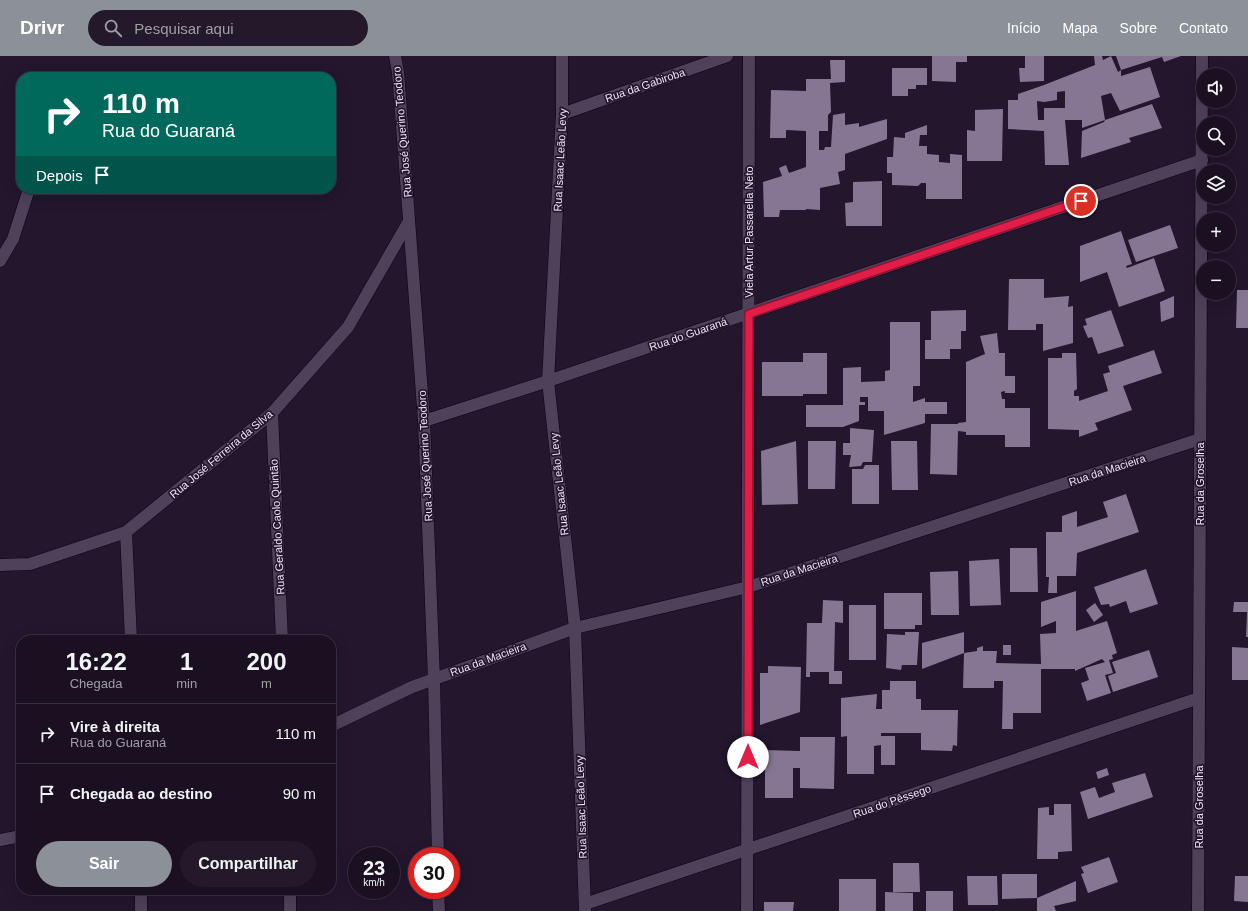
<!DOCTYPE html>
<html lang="pt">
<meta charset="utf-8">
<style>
:root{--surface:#1a1022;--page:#23192a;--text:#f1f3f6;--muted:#9f9da5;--line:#383040;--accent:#8c9099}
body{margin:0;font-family:Arial,sans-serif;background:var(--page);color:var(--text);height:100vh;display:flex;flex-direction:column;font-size:15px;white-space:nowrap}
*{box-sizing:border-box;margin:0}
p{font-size:13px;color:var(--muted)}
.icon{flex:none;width:22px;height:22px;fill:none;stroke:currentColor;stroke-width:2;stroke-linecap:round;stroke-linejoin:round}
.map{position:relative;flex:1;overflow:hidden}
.sheet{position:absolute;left:16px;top:579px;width:320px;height:260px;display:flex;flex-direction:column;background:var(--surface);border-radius:16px;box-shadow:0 4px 16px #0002,0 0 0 1px var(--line)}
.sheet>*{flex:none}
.banner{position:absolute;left:16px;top:16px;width:320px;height:122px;border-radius:16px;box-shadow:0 4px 16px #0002,0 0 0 1px var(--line);background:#00695c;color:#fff;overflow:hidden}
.fabs{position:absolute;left:1196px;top:12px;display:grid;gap:8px}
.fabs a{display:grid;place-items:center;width:40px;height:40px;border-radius:50%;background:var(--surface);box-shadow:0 4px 16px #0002,0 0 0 1px var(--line);font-size:20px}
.speed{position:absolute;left:348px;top:791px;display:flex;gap:8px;font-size:20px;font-weight:700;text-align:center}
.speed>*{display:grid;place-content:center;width:52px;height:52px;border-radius:50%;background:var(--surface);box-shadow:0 4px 16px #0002,0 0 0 1px var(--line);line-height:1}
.speed small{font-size:10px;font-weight:400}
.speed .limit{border:6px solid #d22;background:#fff;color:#111}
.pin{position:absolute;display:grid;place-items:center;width:34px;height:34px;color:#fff;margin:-17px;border:2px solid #fff;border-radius:50%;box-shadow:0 1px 4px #0007}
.me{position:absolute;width:44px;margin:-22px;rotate:0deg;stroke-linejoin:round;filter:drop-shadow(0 0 3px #0008)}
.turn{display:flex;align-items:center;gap:14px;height:84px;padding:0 20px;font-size:18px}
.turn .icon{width:52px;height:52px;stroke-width:2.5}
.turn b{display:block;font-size:28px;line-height:34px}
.then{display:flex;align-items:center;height:38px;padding:0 20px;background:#0003;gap:8px;font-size:15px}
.eta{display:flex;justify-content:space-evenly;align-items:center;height:68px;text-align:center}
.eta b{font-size:24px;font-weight:700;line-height:28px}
.action{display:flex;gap:8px;margin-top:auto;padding:8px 20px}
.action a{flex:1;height:46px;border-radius:24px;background:var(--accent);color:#fff;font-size:16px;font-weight:700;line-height:46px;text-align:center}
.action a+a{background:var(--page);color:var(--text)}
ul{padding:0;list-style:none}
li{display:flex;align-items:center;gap:12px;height:60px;padding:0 20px;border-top:1px solid var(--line)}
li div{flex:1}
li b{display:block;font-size:15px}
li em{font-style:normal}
header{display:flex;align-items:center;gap:24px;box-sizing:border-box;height:56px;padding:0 20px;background:var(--accent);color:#fff}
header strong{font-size:19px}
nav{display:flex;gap:22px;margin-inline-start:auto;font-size:14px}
.search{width:280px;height:36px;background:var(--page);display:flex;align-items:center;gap:10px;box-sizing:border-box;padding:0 14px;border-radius:22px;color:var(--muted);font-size:15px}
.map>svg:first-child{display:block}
.building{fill:#867693;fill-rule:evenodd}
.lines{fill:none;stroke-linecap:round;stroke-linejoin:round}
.lane-casing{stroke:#0c0314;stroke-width:13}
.street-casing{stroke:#0c0314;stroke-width:13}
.lane{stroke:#4e415a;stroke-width:12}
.street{stroke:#4e415a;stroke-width:12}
.route-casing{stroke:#92132f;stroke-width:10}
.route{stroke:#e11d48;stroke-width:7}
.labels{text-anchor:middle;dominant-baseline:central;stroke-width:3.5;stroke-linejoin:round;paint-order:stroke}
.street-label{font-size:11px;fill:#eee5f5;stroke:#23162d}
</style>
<header>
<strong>Drivr</strong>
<div class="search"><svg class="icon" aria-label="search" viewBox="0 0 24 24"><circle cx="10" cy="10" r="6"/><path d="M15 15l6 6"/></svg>Pesquisar aqui</div>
<nav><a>Início</a><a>Mapa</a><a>Sobre</a><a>Contato</a></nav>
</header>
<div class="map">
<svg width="1248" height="855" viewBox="0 0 1248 855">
<rect width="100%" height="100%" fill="#23162d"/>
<g class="building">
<polygon points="932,0 967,0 967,6 956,6 956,26 932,25"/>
<polygon points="1025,0 1044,0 1044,25 1020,26 1019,12 1025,12"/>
<path d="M1094,0H1102L1103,4L1111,0L1118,16L1121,14V20L1150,11L1160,41L1120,55L1111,37L1101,40L1105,64L1082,72V64H1065L1069,109H1045L1044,75L1008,73V44H1018V38L1044,29L1095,9ZM1065,35V52H1044V64H1038L1037,45L1044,46L1057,44V36Z"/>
<polygon points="1116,0 1181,0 1164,6 1162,1 1121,14"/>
<polygon points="830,4 845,4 845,26 830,27 831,56 828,59 828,75 819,75 819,94 824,94 825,91 831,91 833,59 845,57 845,69 859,67 859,71 887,63 887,83 845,98 845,114 838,116 840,128 820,132 820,154 806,153 806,154 780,154 779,161 764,161 763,126 782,120 779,112 786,109 789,117 806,111 806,75 786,74 786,82 770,82 771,34 806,35 806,23 831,23"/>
<polygon points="892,12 927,12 927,29 916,29 916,33 908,33 908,40 892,40"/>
<polygon points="1152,48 1162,72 1129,82 1131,86 1081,102 1082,75 1104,66 1105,64"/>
<polygon points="1003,53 1002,105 967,105 967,74 975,75 975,54"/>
<polygon points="927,69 927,79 920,79 919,90 927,90 927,98 939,99 939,106 950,107 950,98 962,99 962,143 926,143 926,127 921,127 918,130 892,129 892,117 887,117 887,101 893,101 894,81 905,82 905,77"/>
<polygon points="882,125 882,170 846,170 845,147 853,146 853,126"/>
<polygon points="1170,169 1178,192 1136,206 1128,184"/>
<polygon points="1121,175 1132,208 1126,210 1127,212 1154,202 1165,235 1119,251 1107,216 1080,226 1080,190"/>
<polygon points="1009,223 1044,223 1044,242 1069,240 1068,251 1073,250 1073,287 1043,295 1043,268 1036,268 1036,274 1008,274"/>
<polygon points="1237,234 1248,234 1248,272 1236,272"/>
<polygon points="1174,240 1174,261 1161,266 1160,246"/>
<polygon points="966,254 966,275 961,275 961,293 950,293 950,303 925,303 925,284 931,284 931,255"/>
<polygon points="1111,254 1124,290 1098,298 1092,281 1088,282 1083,270 1087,269 1085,263"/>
<polygon points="890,266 920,266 920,330 913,330 913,346 925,342 925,346 947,346 947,358 925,358 925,367 884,379 884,355 868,355 868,341 860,341 860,346 865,346 865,349 859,349 859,365 843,371 806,371 806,349 843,349 843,312 861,311 861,326 885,325 885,315 890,314"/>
<polygon points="997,277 999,297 1005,297 1005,320 1015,320 1015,337 1005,337 1005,335 1001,336 1002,343 1005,343 1005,352 1030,352 1030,391 1005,391 1005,379 966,379 966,376 958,375 957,419 930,418 931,368 958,368 958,367 966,366 966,306 985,298 980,280"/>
<polygon points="1154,294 1162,317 1123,330 1132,354 1095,367 1098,374 1079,381 1079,374 1048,373 1048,302 1062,302 1062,297 1076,297 1077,333 1074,335 1074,340 1079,340 1079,345 1108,335 1103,318 1110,316 1108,310"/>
<polygon points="803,297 827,297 827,338 803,338 803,340 762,340 762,306 803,306"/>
<polygon points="850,372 874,374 872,406 863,406 861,410 849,411 851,399 843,399 843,387 850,387"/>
<polygon points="796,385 798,448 762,449 761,395"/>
<polygon points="808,385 836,385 835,433 808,433"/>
<polygon points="891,385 917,385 918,434 892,434"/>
<polygon points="865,409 879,409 879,448 852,448 852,413 863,413"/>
<polygon points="1126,438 1139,476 1077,497 1076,520 1057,520 1057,537 1048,537 1049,521 1046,521 1046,476 1062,476 1062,460 1077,455 1077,471 1108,461 1103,446"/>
<polygon points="1010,492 1037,492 1038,536 1010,536"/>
<polygon points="999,503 1001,549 970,550 969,505"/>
<polygon points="1146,513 1158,548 1130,557 1126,545 1110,551 1109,548 1101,549 1094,531"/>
<polygon points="958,515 959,559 931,559 930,516"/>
<polygon points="1076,535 1076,575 1107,565 1117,597 1112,599 1113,603 1109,604 1113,617 1105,619 1111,637 1087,645 1081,627 1089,624 1085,612 1105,606 1102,603 1075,615 1075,613 1041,613 1041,657 1013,657 1013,673 1002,673 1003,625 994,625 994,632 963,632 964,597 922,613 922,587 964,576 964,597 977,595 977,592 983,590 983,595 997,595 996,607 1041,608 1040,578 1056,577 1056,565 1041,571 1041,546"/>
<polygon points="884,537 922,537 922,569 915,569 915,573 884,573"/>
<polygon points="823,544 843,545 843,567 835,566 834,615 842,615 842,628 829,628 829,616 810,616 810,621 806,621 807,567 822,567"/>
<polygon points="1234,546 1248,546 1248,581 1246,581 1247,556 1233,556"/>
<polygon points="1095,547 1103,559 1094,566 1086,554"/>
<rect x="849" y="549" width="27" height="55"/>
<polygon points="905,576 919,576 917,609 902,609 901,614 886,612 887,578 905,579"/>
<rect x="1003" y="589" width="8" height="10"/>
<polygon points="1232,591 1248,592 1248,624 1232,624"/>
<polygon points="1149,594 1158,621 1113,636 1108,620 1116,617 1112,606"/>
<polygon points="768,610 801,611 800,656 760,669 760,617 768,617"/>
<polygon points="890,625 916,625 916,643 921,643 921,654 958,654 957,690 953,689 952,695 921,694 921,677 881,677 881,680 895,680 895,709 881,709 881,689 874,690 874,718 847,718 847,680 841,681 841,642 877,638 876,653 882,653 882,634 890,634"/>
<polygon points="800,681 835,681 834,733 800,732 800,712 793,712 793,742 765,742 765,694 800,695"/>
<polygon points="1107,712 1109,719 1098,723 1096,716"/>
<polygon points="1145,717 1153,741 1088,763 1080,736 1095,731 1099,742 1115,736 1112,727"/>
<polygon points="1054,748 1071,748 1072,795 1058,796 1058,803 1037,803 1038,752 1049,751 1049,759 1054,759"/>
<polygon points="1109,801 1118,826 1088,837 1081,818 1084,817 1081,811"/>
<polygon points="893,807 919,807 920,836 893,836"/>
<polygon points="1002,818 1037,818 1037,842 1002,843"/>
<polygon points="967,820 997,820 998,849 968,849"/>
<polygon points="1235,820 1248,820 1248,846 1234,845"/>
<rect x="839" y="823" width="37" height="32"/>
<polygon points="1076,825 1076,845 1054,850 1056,855 1037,855 1037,842"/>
<rect x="926" y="835" width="27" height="20"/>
<polygon points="885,836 913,837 913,855 885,855"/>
<polygon points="764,846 794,846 793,855 764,855"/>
</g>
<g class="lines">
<defs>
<polyline id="lane" points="0,205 13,183 29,133"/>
<g id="street">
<polyline points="395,0 398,16 424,365 434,623 438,800"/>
<polyline points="562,0 562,58 548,325 575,572 585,855"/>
<polyline points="562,58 727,0"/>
<polyline points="272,357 282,584"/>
<polyline points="424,365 548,325 1202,104"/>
<polyline points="126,476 131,584"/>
<polyline points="0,509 30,508 126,476 272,357 348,271 409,165"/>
<polyline points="331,670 412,631 575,572 748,531 1200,383"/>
<polyline points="0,784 21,780"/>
<polyline points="141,834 141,855"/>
<polyline points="290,834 290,855"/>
<polyline points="438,834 439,855"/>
<polyline points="585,848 1199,642"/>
<polyline points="747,855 749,0"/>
<polyline points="1198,855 1202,0"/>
</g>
</defs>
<use href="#lane" class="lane-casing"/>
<use href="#street" class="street-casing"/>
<use href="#lane" class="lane"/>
<use href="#street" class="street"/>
</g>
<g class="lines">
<defs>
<polyline id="route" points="748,701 749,258 1081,145"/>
</defs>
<use href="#route" class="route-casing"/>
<use href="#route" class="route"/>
</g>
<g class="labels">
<g class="street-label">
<text transform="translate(645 29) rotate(-19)">Rua da Gabiroba</text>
<text transform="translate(402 76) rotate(-95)">Rua José Querino Teodoro</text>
<text transform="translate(560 104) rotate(-87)">Rua Isaac Leão Levy</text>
<text transform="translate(749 176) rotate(-90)">Viela Artur Passarella Neto</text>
<text transform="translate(688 278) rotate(-19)">Rua do Guaraná</text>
<text transform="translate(221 398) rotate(-40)">Rua José Ferreira da Silva</text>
<text transform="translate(425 400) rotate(-93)">Rua José Querino Teodoro</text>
<text transform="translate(1107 414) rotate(-18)">Rua da Macieira</text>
<text transform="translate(559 428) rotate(-96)">Rua Isaac Leão Levy</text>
<text transform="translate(1200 428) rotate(-90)">Rua da Groselha</text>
<text transform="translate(277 471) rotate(-93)">Rua Geraldo Caolo Quintão</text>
<text transform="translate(799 514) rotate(-18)">Rua da Macieira</text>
<text transform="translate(488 603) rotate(-20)">Rua da Macieira</text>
<text transform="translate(892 745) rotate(-19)">Rua do Pêssego</text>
<text transform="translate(581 751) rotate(-92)">Rua Isaac Leão Levy</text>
<text transform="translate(1199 751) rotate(-90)">Rua da Groselha</text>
</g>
</g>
</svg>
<div class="fabs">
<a><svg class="icon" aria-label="sound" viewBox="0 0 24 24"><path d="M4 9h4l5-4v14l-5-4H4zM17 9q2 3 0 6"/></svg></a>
<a><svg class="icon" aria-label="search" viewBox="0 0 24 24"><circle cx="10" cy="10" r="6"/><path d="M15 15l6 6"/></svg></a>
<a><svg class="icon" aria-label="layers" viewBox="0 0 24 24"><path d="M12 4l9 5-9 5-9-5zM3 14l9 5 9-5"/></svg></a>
<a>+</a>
<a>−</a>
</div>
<div class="speed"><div>23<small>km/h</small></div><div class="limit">30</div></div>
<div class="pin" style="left:1081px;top:145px;background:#d93025"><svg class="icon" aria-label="arrive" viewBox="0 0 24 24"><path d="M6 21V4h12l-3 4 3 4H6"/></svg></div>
<svg class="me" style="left:748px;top:701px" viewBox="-20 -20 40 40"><circle r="19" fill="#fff"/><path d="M0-13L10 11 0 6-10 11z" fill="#e11d48"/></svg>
<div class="banner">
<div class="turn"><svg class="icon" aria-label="right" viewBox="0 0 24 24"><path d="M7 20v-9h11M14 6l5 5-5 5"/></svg><div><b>110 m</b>Rua do Guaraná</div></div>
<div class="then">Depois<svg class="icon" aria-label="arrive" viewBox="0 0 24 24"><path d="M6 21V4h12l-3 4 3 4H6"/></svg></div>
</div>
<section class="sheet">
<div class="eta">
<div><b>16:22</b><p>Chegada</p></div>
<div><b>1</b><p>min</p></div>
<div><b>200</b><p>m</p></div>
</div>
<ul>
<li><svg class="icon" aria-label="right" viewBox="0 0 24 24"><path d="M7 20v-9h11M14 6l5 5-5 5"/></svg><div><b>Vire à direita</b><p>Rua do Guaraná</p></div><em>110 m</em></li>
<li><svg class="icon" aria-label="arrive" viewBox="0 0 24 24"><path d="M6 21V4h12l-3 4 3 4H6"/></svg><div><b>Chegada ao destino</b></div><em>90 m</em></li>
</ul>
<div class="action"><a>Sair</a><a>Compartilhar</a></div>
</section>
</div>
